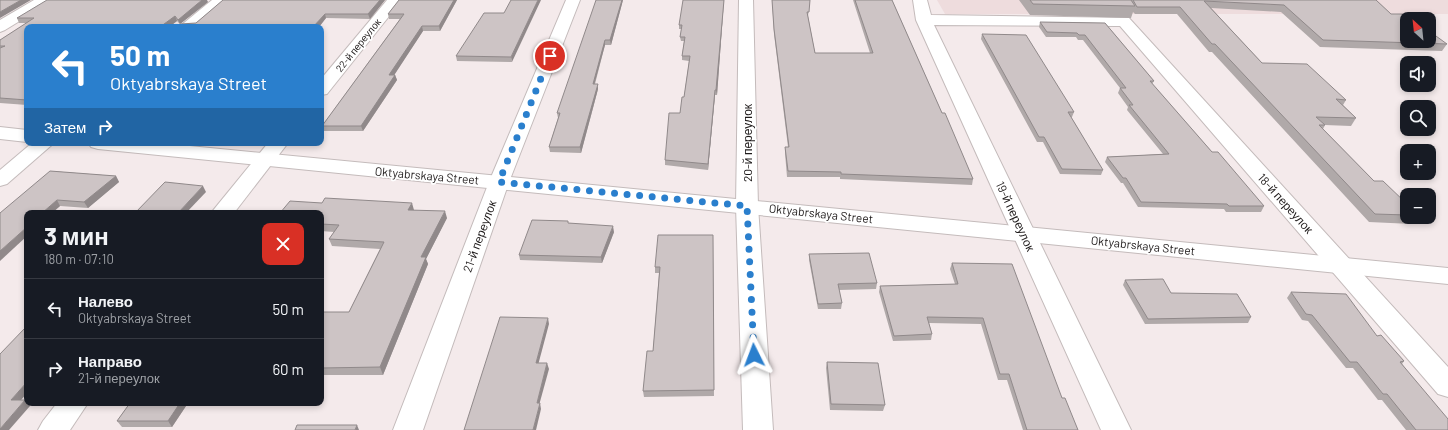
<!DOCTYPE html>
<html lang="ru">
<meta charset="utf-8">
<style>
:root{--surface:#171b24;--page:#242831;--text:#f1f3f6;--muted:#9ea1a6;--line:#363941}
body{margin:0;font-family:Barlow,sans-serif;background:var(--page);color:var(--text);height:100vh;display:flex;flex-direction:column;font-size:15px;white-space:nowrap}
*{box-sizing:border-box;margin:0}
p{font-size:13px;color:var(--muted)}
.icon{flex:none;width:22px;height:22px;fill:none;stroke:currentColor;stroke-width:2;stroke-linecap:round;stroke-linejoin:round}
.map{position:relative;flex:1;overflow:hidden}
.drawer{position:absolute;left:24px;top:210px;width:300px;height:196px;display:flex;flex-direction:column;background:var(--surface);border-radius:8px;box-shadow:0 2px 6px #0003}
.drawer>*{flex:none}
.guide{position:absolute;left:24px;top:24px;width:300px;height:122px;border-radius:8px;box-shadow:0 2px 6px #0003;background:#2a7fcd;color:#fff;overflow:hidden}
.needle{width:26px;rotate:333deg}
.controls{position:absolute;left:1400px;top:12px;display:grid;gap:8px}
.controls a{display:grid;place-items:center;width:36px;height:36px;border-radius:8px;background:var(--surface);box-shadow:0 2px 6px #0003;font-size:20px}
.pin{position:absolute;display:grid;place-items:center;width:34px;height:34px;color:#fff;margin:-17px;border:2px solid #fff;border-radius:50%;box-shadow:0 1px 4px #0007}
.me{position:absolute;width:44px;margin:-22px;rotate:357deg;stroke-linejoin:round;filter:drop-shadow(0 0 3px #0008)}
.turn{display:flex;align-items:center;gap:14px;height:84px;padding:0 20px;font-size:18px}
.turn .icon{width:52px;height:52px;stroke-width:2.5}
.turn b{display:block;font-size:28px;line-height:34px}
.then{display:flex;align-items:center;height:38px;padding:0 20px;background:#0003;gap:8px;font-size:15px}
.round{display:grid;place-items:center;flex:none;width:42px;height:42px;border-radius:8px;background:var(--page)}
.head{display:flex;align-items:center;justify-content:space-between;height:68px;padding:0 20px}
h1{font-size:24px;font-weight:700;line-height:30px}
ul{padding:0;list-style:none}
li{display:flex;align-items:center;gap:12px;height:60px;padding:0 20px;border-top:1px solid var(--line)}
li div{flex:1}
li b{display:block;font-size:15px}
li em{font-style:normal}
.map>svg:first-child{display:block}
.built{fill:#eedcdd}
.lines{fill:none;stroke-linecap:round;stroke-linejoin:round}
.minor-casing{stroke:#c4bbbb;stroke-width:2}
.tertiary-casing{stroke:#c4bbbb;stroke-width:2}
.minor{fill:#fff;fill-rule:evenodd}
.tertiary{fill:#fff;fill-rule:evenodd}
.wall{fill:#b0a9a9}
.shaded-wall{fill:#90898a}
.building{fill:#cdc4c5;stroke:#90898a}
.route{stroke:#2a7fcd;stroke-width:7;stroke-dasharray:0 12.6}
.labels{text-anchor:middle;dominant-baseline:central;stroke-width:3.5;stroke-linejoin:round;paint-order:stroke}
.far-street-label{font-size:10px;fill:#1f1b1b;stroke:#fff}
.street-label{font-size:12px;fill:#1f1b1b;stroke:#fff}
</style>
<div class="map">
<svg width="1448" height="430" viewBox="0 0 1448 430">
<rect width="100%" height="100%" fill="#f4eaeb"/>
<polygon class="built" points="937,0 1448,0 1448,14 945,14"/>
<g class="lines">
<defs>
<g id="minor">
<polygon points="34,0 51,0 49,3 5,30 0,32 0,20"/>
<polygon points="212,0 228,0 197,27 179,27"/>
<polygon points="387,0 402,0 327,94 321,95 321,79"/>
<polygon points="566,0 580,0 509,182 423,430 393,430 489,182"/>
<polygon points="739,0 753,0 758,206 773,430 743,430 736,206"/>
<polygon points="913,0 927,0 931,15 1129,18 1448,367 1448,397 1438,394 1120,26 934,25 1131,430 1101,430 916,20"/>
<polygon points="32,143 54,143 7,184 0,186 0,170"/>
<polygon points="268,143 288,143 234,213 211,213"/>
<polygon points="57,403 88,403 70,430 38,430 43,421"/>
</g>
<g id="tertiary">
<polygon points="0,127 27,130 27,142 0,139"/>
<polygon points="88,143 159,143 1448,268 1448,284 98,149 91,147"/>
</g>
</defs>
<use href="#minor" class="minor-casing"/>
<use href="#tertiary" class="tertiary-casing"/>
<use href="#minor" class="minor"/>
<use href="#tertiary" class="tertiary"/>
</g>
<g class="wall">
<polygon points="223,0 385,0 370,19 326,18 319,27 182,27 181,24 196,23"/>
<polygon points="399,0 457,0 440,31 423,31 394,75 395,75 397,80 363,131 324,131 322,126 400,19 389,19 388,14"/>
<polygon points="623,0 611,45 605,45 595,84 598,89 581,153 550,152 549,147 558,118 557,113"/>
<polygon points="724,0 717,95 715,95 708,170 665,165 665,160 680,113 684,97 689,61 682,60 682,56 684,41 681,41 680,37 682,29 679,29 679,25"/>
<polygon points="772,0 810,0 808,16 815,53 870,53 853,0 892,0 942,113 973,179 972,185 840,179 840,177 787,177 785,153 785,147 788,147 774,34"/>
<polygon points="1019,0 1376,0 1391,14 1447,44 1442,51 1320,47 1281,12 1211,8 1262,63 1346,100 1343,105 1356,118 1351,126 1325,125 1323,129 1374,181 1407,204 1407,217 1417,217 1412,224 1369,222 1212,52 1209,52 1177,14 1135,14 1133,12 1131,18 1030,15"/>
<polygon points="208,2 180,24 177,21 169,27 27,27 27,105 0,103 0,40 27,23 19,23 17,18"/>
<polygon points="504,13 512,62 457,61 456,56"/>
<polygon points="1040,22 1105,23 1154,81 1152,84 1212,152 1264,206 1261,212 1226,212 1224,209 1138,207 1123,183 1121,183 1105,162 1107,157 1163,154 1127,110 1128,107 1118,93 1120,88 1083,40 1078,40 1076,37 1046,37 1039,27"/>
<polygon points="982,34 1074,112 1072,117 1071,117 1103,170 1101,175 1060,174 1043,142 1037,142 981,39"/>
<polygon points="50,171 116,176 119,182 88,208 60,206 52,213"/>
<polygon points="414,210 447,218 426,259 428,264 383,375 321,375 321,312 349,312 380,249 332,246 329,239 334,232 321,231 321,213"/>
<polygon points="569,223 614,232 602,263 520,260 519,255"/>
<polygon points="713,235 714,396 644,397 643,391 653,351 659,273 655,273 655,267"/>
<polygon points="809,254 877,283 876,289 839,290 842,303 841,309 818,309 809,260"/>
<polygon points="952,263 1062,398 1078,430 1023,430 1007,380 998,380 981,324 929,323 932,334 931,340 893,341 879,292 880,286 955,284 950,269"/>
<polygon points="1125,280 1171,293 1251,317 1248,323 1145,324 1123,285"/>
<polygon points="1291,292 1377,336 1404,361 1402,364 1448,430 1406,430 1382,400 1378,400 1353,368 1346,368 1308,321 1302,320 1287,298"/>
<polygon points="827,362 885,405 883,411 830,410 826,368"/>
<polygon points="130,403 188,403 172,427 122,427 117,421"/>
</g>
<g class="shaded-wall">
<polygon points="21,0 31,0 0,18 0,12"/>
<polygon points="202,0 207,0 208,2 180,24 178,20"/>
<polygon points="380,0 385,0 370,19 368,14"/>
<polygon points="454,0 457,0 440,31 439,26"/>
<polygon points="538,0 541,0 512,62 511,57"/>
<polygon points="622,0 623,0 611,45 610,40"/>
<polygon points="724,0 717,95 716,90"/>
<polygon points="325,14 326,18 319,27 313,27"/>
<polygon points="175,16 177,21 169,27 160,27"/>
<polygon points="422,26 423,31 391,80 389,75"/>
<polygon points="605,40 605,45 593,89 593,84"/>
<polygon points="395,75 397,80 363,131 361,126"/>
<polygon points="598,84 598,89 581,153 580,147"/>
<polygon points="715,90 715,95 708,170 708,164"/>
<polygon points="116,176 119,182 88,208 84,202"/>
<polygon points="203,186 206,192 186,213 178,213"/>
<polygon points="57,200 60,206 52,213 42,213"/>
<polygon points="412,203 414,210 408,210"/>
<polygon points="445,211 447,218 426,259 428,264 383,375 380,367 421,257"/>
<polygon points="613,226 614,232 602,263 601,257"/>
<polygon points="27,227 27,236 0,261 0,251"/>
<polygon points="548,318 549,324 537,369 536,363"/>
<polygon points="547,363 549,369 538,409 537,403"/>
<polygon points="27,382 27,393 16,406 11,400"/>
<polygon points="25,400 30,406 9,430 0,430 0,429"/>
<polygon points="180,403 188,403 172,427 168,421"/>
<polygon points="540,403 541,409 536,430 533,430"/>
<polygon points="357,425 359,430 355,430"/>
</g>
<g class="building">
<polygon points="0,0 21,0 0,12"/>
<polygon points="47,0 202,0 178,20 175,16 160,27 27,27 27,100 0,98 0,48 5,46 0,46 0,40 34,18 17,18"/>
<polygon points="223,0 380,0 368,14 325,14 313,27 183,27 181,24 196,23"/>
<polygon points="399,0 454,0 439,26 422,26 389,75 395,75 361,126 322,126 404,14 388,14"/>
<polygon points="511,0 538,0 511,57 456,56 484,13 504,13"/>
<polygon points="596,0 622,0 610,40 605,40 593,84 598,84 580,147 549,147 560,113 557,113"/>
<polygon points="683,0 724,0 716,90 715,90 708,164 665,160 669,113 680,113 682,97 684,97 690,56 682,56 685,37 680,37 682,25 679,25"/>
<polygon points="772,0 810,0 809,12 807,12 815,53 873,53 855,0 892,0 942,113 945,113 973,179 841,174 841,172 788,171 785,147 789,147 774,29"/>
<polygon points="1030,0 1131,0 1135,6 1033,4"/>
<polygon points="1133,0 1376,0 1391,14 1406,14 1412,19 1407,19 1407,41 1429,41 1429,31 1447,44 1323,40 1284,5 1204,1 1262,63 1307,64 1346,100 1336,99 1356,118 1316,117 1325,125 1319,125 1374,181 1383,181 1407,204 1407,215 1375,214 1215,44 1212,44 1180,7 1137,7"/>
<polygon points="1040,22 1105,23 1154,81 1150,81 1212,152 1218,152 1264,206 1229,206 1227,204 1141,202 1126,178 1123,178 1107,157 1169,154 1129,105 1133,105 1120,88 1126,88 1085,35 1079,35 1077,33 1047,32"/>
<polygon points="982,34 1026,35 1074,112 1068,112 1103,170 1062,169 1044,137 1039,137"/>
<polygon points="50,171 116,176 84,202 57,200 42,213 27,213 27,227 0,251 0,213"/>
<polygon points="165,182 203,186 178,213 135,213"/>
<polygon points="325,198 412,203 408,210 445,211 421,257 426,257 380,367 321,368 321,312 349,312 384,242 329,239 339,225 321,224 321,213 280,213 290,201 322,203"/>
<polygon points="532,220 568,221 568,223 613,226 601,257 519,255"/>
<polygon points="658,235 713,235 714,390 643,391 647,351 653,351 660,267 655,267"/>
<polygon points="869,253 877,283 838,284 842,303 818,304 809,254"/>
<polygon points="952,263 1012,264 1062,398 1065,398 1078,430 1027,430 1009,374 1000,374 983,318 927,317 932,334 894,336 880,286 958,284"/>
<polygon points="1163,279 1171,293 1237,294 1251,317 1148,319 1125,280"/>
<polygon points="1291,292 1346,294 1377,336 1381,335 1404,361 1400,362 1448,419 1448,430 1416,430 1387,394 1383,394 1357,362 1350,362 1312,315 1306,314"/>
<polygon points="500,317 548,318 536,363 547,363 537,403 540,403 533,430 464,430"/>
<polygon points="25,328 27,328 27,382 11,400 25,400 0,429 0,354"/>
<polygon points="827,362 878,363 885,405 831,404"/>
<polygon points="130,403 180,403 168,421 117,421"/>
<polygon points="297,425 357,425 355,430 295,430"/>
</g>
<g class="lines">
<polyline class="route" points="550,56 499,182 747,206 754,355"/>
</g>
<g class="labels">
<g class="far-street-label">
<text transform="translate(358 45) rotate(-51)">22-й переулок</text>
</g>
<g class="street-label">
<text transform="translate(747 143) rotate(-90)">20-й переулок</text>
<text transform="translate(427 175) rotate(5)">Oktyabrskaya Street</text>
<text transform="translate(1286 203) rotate(48)">18-й переулок</text>
<text transform="translate(821 213) rotate(6)">Oktyabrskaya Street</text>
<text transform="translate(1016 216) rotate(65)">19-й переулок</text>
<text transform="translate(479 236) rotate(-70)">21-й переулок</text>
<text transform="translate(1143 245) rotate(6)">Oktyabrskaya Street</text>
</g>
</g>
</svg>
<div class="controls">
<a><svg class="needle" viewBox="-14 -14 28 28"><path d="M0-13l5 13h-10z" fill="#e53935"/><path d="M0 13l5-13h-10z" fill="#9ea1a6"/></svg></a>
<a><svg class="icon" aria-label="sound" viewBox="0 0 24 24"><path d="M4 9h4l5-4v14l-5-4H4zM17 9q2 3 0 6"/></svg></a>
<a><svg class="icon" aria-label="search" viewBox="0 0 24 24"><circle cx="10" cy="10" r="6"/><path d="M15 15l6 6"/></svg></a>
<a>+</a>
<a>−</a>
</div>
<div class="pin" style="left:550px;top:56px;background:#d93025"><svg class="icon" aria-label="arrive" viewBox="0 0 24 24"><path d="M6 21V4h12l-3 4 3 4H6"/></svg></div>
<svg class="me" style="left:754px;top:355px" viewBox="-20 -20 40 40"><path d="M0-17L14 15 0 8-14 15z" fill="#2a7fcd" stroke="#fff" stroke-width="4"/></svg>
<div class="guide">
<div class="turn"><svg class="icon" aria-label="left" viewBox="0 0 24 24"><path d="M17 20v-9H6M10 6l-5 5 5 5"/></svg><div><b>50 m</b>Oktyabrskaya Street</div></div>
<div class="then">Затем<svg class="icon" aria-label="right" viewBox="0 0 24 24"><path d="M7 20v-9h11M14 6l5 5-5 5"/></svg></div>
</div>
<section class="drawer">
<div class="head"><div><h1>3 мин</h1><p>180 m · 07:10</p></div><a class="round" style="background:#d93025;color:#fff"><svg class="icon" aria-label="close" viewBox="0 0 24 24"><path d="M6 6l12 12M18 6L6 18"/></svg></a></div>
<ul>
<li><svg class="icon" aria-label="left" viewBox="0 0 24 24"><path d="M17 20v-9H6M10 6l-5 5 5 5"/></svg><div><b>Налево</b><p>Oktyabrskaya Street</p></div><em>50 m</em></li>
<li><svg class="icon" aria-label="right" viewBox="0 0 24 24"><path d="M7 20v-9h11M14 6l5 5-5 5"/></svg><div><b>Направо</b><p>21-й переулок</p></div><em>60 m</em></li>
</ul>
</section>
</div>
